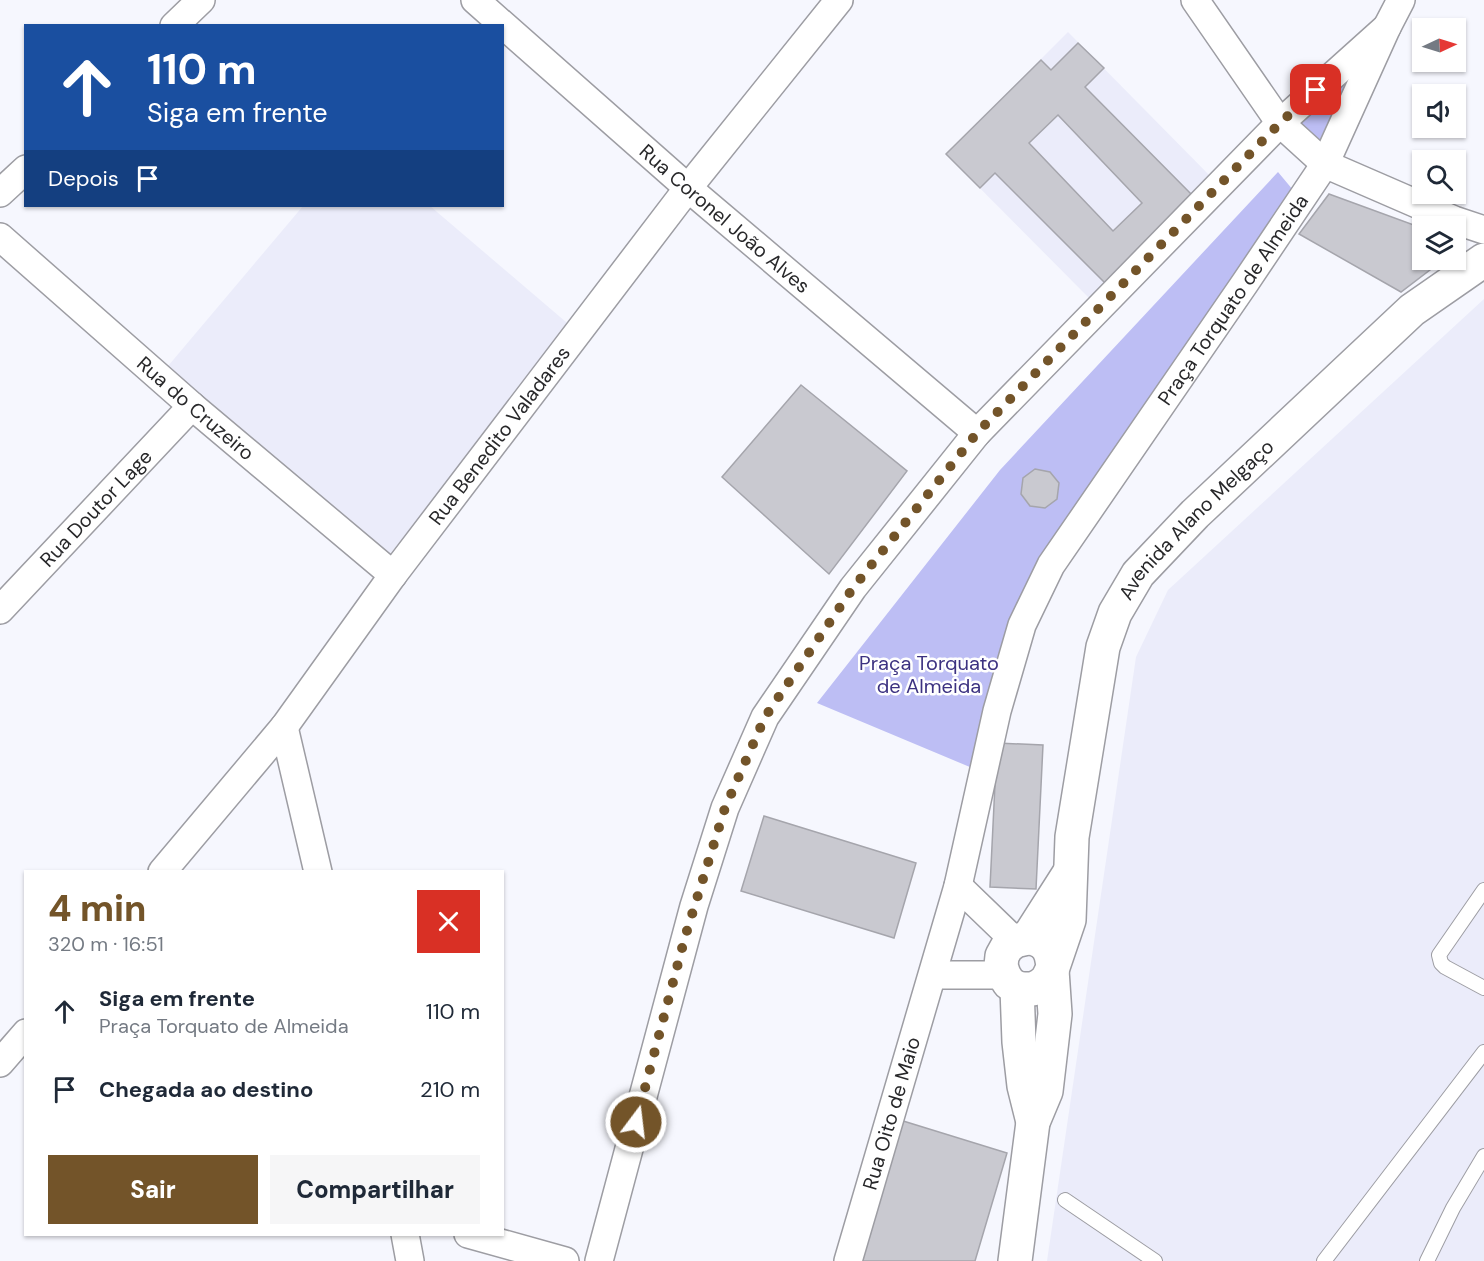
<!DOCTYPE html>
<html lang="pt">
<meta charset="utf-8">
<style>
:root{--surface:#fff;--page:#f6f6f7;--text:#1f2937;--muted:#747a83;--accent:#735429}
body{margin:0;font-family:"DM Sans",sans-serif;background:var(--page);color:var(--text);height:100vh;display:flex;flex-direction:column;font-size:22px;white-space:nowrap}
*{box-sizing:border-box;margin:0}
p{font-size:20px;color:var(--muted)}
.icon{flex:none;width:33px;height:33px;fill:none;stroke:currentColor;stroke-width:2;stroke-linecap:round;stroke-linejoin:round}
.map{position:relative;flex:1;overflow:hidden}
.panel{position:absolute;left:24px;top:870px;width:480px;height:366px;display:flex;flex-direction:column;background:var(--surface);border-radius:0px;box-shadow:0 2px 4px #0004}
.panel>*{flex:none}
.top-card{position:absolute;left:24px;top:24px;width:480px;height:183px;border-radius:0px;box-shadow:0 2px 4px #0004;background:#1a4fa0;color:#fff;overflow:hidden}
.needle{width:39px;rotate:86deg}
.controls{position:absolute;left:1412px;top:18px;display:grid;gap:12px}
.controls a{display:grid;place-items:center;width:54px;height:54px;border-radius:0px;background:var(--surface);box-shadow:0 2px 4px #0004;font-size:30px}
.pin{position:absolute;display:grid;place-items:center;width:51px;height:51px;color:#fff;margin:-26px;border-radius:12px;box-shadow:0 3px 9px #0006}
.me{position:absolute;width:66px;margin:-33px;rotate:15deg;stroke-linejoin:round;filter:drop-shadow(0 0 4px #0008)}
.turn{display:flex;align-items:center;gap:21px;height:126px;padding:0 24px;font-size:27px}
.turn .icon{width:78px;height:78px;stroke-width:2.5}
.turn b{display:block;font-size:42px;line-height:51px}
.then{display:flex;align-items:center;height:57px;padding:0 24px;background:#0003;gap:12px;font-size:22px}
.round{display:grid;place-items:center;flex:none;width:63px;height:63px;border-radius:0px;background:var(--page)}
.overview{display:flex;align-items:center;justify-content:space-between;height:102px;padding:0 24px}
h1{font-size:36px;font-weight:800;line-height:45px;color:var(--accent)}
.cta{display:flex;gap:12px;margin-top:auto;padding:12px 24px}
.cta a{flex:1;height:69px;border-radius:0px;background:var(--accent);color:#fff;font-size:24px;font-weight:800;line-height:69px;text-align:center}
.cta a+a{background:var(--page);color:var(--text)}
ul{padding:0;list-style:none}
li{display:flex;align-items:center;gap:18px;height:78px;padding:0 24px}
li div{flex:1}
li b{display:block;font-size:22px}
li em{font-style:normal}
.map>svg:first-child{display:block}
.built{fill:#ebecfa}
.green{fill:#bdbef4}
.building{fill:#c9c9d0;stroke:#a5a5ac;stroke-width:1.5;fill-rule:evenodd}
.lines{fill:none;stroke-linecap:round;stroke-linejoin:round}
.lane-casing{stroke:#9d9da3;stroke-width:16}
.street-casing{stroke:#9d9da3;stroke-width:30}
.secondary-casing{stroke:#9d9da3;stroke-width:36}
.lane{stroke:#fff;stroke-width:14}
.street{stroke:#fff;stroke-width:27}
.secondary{stroke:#fff;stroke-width:33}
.route{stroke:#735429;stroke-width:10;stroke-dasharray:0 18}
.labels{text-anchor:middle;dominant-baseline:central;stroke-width:5;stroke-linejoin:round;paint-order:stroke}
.street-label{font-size:20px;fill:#28282a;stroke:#fff}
.park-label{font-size:20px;fill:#3c3281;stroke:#fff}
</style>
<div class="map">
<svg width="1484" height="1261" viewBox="0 0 1484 1261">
<rect width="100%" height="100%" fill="#f6f7fe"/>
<g class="built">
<polygon points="1068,32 1216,182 1095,304 946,154"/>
<polygon points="303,206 430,206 573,328 385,560 163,372"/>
<polygon points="1484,299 1484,1261 1047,1261 1136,657 1168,590"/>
</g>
<g class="green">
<polygon points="1348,80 1316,148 1293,129"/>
<polygon points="1278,172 1298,196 1063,528 977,770 817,703 1000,470"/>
</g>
<g class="building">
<path d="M1078,43L1104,68L1085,87L1197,200L1110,288L995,173L980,188L946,154L1041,60L1051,70ZM1058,115L1142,203L1113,231L1029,143Z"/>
<polygon points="1329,194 1422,228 1422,260 1443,260 1401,292 1299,234"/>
<polygon points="801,385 907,471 829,574 722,477"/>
<polygon points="1035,469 1050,472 1059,483 1057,499 1045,508 1030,506 1021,494 1023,478"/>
<polygon points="997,743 1043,745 1036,889 990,887"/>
<polygon points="764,816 916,863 894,938 741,891"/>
<polygon points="900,1120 1007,1153 975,1261 857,1261"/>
</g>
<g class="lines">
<defs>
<g id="lane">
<polyline points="1484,890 1439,955 1441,963 1445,967 1484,988"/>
<polyline points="1065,1200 1155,1261"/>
<polyline points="1324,1261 1484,1052"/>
<polyline points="1427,1261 1453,1208 1484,1156"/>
</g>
<g id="street">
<path id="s1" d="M475,0L688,188L977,433"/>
<polyline points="1195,0 1280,123 1325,164 1454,220 1484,230"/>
<polyline points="174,26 201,0"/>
<polyline points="0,193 26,169"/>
<path id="s2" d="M0,237L192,406L393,575"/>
<path id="s3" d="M0,610L192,406"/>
<polyline points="284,727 318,872"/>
<path id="s4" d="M162,872L284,727L393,575L688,188L839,0"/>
<polyline points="958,886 1015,941"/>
<polyline points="933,975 1004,975"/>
<polyline points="0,1063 26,1033"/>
<polyline points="405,1234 410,1261"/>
<polyline points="468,1234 565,1261"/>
<polyline points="599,1261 694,906 725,808 765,717 853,588 977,433 1280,123 1387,27"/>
<path id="s5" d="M848,1261L958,886L997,711L1022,625L1051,565L1245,283L1325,164L1387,27L1401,0"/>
</g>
<g id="secondary">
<polyline points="1028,938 1070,872"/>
<path id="s6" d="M1053,965L1051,955L1048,948L1042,942L1035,939L1028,938L1015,941L1007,947L1002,956L1001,966L1004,975L1009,983L1017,988L1025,989H1033L1041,985L1047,980L1052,970L1069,920L1072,837L1103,647L1115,613L1138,574L1195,514L1412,310L1484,260"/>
<polyline points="1017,988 1019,1042 1024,1086 1033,1122"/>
<polyline points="1015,1261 1033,1122 1046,1091 1055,1014 1052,970"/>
</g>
</defs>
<use href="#lane" class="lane-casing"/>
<use href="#street" class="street-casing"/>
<use href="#secondary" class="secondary-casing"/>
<use href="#lane" class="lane"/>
<use href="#street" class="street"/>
<use href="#secondary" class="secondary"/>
</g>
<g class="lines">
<polyline class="route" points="636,1122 685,937 725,808 765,717 853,588 977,433 1280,123 1316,90"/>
</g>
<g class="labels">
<g class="street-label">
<text stroke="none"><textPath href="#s1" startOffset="332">Rua Coronel João Alves</textPath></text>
<text stroke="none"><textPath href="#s5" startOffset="1048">Praça Torquato de Almeida</textPath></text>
<text stroke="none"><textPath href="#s2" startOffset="260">Rua do Cruzeiro</textPath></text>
<text stroke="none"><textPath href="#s4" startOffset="552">Rua Benedito Valadares</textPath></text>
<text stroke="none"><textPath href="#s3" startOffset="140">Rua Doutor Lage</textPath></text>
<text stroke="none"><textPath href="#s6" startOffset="646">Avenida Alano Melgaço</textPath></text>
<text stroke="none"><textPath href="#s5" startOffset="154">Rua Oito de Maio</textPath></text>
</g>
<g class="park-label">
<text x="929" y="663">Praça Torquato<tspan x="929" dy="23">de Almeida</tspan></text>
</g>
</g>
</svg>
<div class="controls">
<a><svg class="needle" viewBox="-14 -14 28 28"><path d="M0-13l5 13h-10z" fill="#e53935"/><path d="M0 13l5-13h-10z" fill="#747a83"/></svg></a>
<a><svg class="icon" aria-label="sound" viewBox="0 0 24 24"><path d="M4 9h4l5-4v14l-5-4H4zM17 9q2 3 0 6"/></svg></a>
<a><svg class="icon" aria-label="search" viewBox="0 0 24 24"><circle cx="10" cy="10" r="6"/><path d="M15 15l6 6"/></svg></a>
<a><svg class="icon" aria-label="layers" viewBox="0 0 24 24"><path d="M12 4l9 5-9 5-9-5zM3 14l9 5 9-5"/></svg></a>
</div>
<div class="pin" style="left:1316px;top:90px;background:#d93025"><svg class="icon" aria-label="arrive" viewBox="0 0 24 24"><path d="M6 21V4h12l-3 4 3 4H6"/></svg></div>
<svg class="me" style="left:636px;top:1122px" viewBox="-20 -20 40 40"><circle r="17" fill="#735429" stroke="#fff" stroke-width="3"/><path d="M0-11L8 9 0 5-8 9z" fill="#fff"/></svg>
<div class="top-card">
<div class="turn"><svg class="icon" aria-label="ahead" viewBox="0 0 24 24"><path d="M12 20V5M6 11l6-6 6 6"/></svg><div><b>110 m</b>Siga em frente</div></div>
<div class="then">Depois<svg class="icon" aria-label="arrive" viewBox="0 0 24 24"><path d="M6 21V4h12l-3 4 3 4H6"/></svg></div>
</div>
<section class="panel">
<div class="overview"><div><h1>4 min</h1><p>320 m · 16:51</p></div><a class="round" style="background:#d93025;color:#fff"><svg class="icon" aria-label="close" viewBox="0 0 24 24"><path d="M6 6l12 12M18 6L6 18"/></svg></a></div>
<ul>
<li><svg class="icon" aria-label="ahead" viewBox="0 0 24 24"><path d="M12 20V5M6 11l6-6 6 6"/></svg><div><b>Siga em frente</b><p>Praça Torquato de Almeida</p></div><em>110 m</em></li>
<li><svg class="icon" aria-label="arrive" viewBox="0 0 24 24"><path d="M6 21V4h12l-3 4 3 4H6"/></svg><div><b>Chegada ao destino</b></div><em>210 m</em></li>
</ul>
<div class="cta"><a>Sair</a><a>Compartilhar</a></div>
</section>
</div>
